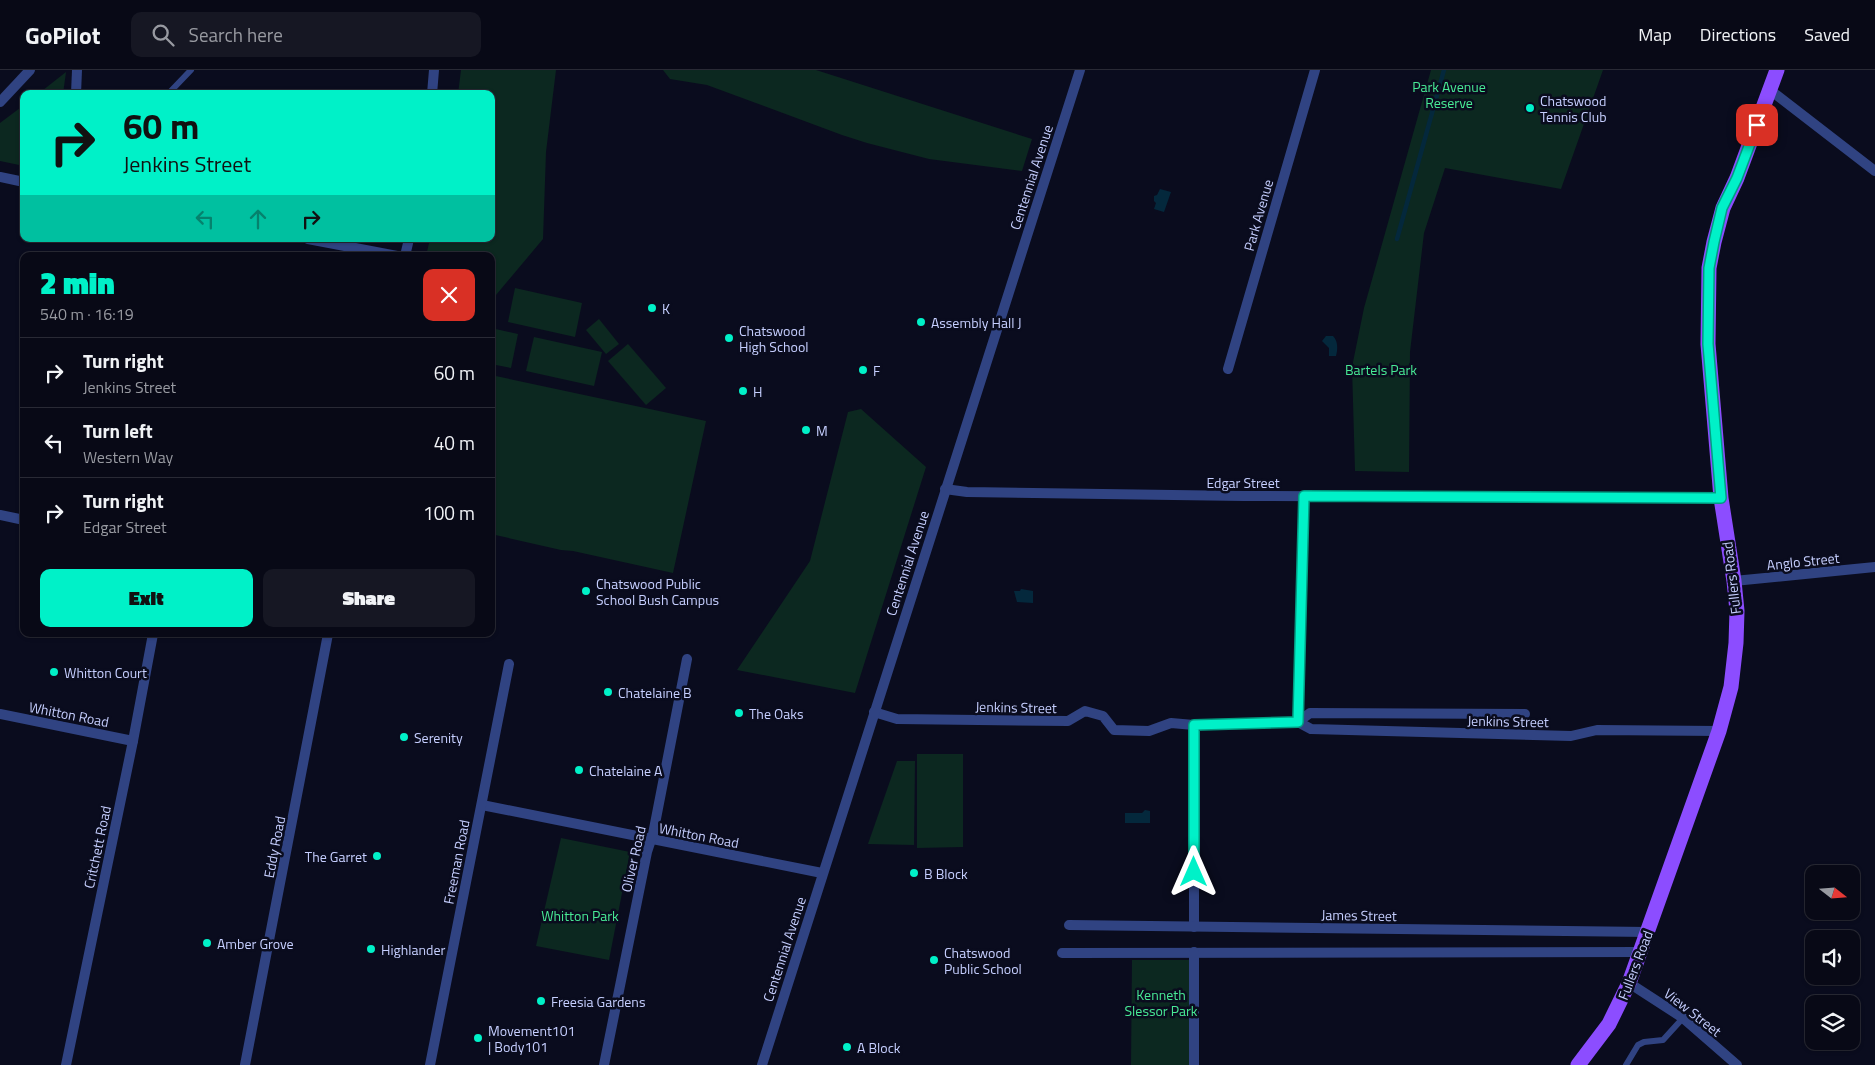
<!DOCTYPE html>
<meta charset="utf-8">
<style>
:root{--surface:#080916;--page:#161723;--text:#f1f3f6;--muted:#989aa1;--line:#292a35;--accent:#00f1c8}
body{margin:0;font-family:"Titillium Web",sans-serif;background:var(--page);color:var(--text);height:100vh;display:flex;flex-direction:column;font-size:19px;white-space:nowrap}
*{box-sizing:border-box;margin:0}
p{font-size:16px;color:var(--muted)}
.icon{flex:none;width:28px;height:28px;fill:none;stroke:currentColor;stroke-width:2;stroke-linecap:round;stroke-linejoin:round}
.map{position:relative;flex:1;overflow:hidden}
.details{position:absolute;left:20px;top:182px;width:475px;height:385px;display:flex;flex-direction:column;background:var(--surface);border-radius:10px;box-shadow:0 1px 4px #0004,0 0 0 1px var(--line)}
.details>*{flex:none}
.hud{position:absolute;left:20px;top:20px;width:475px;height:152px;border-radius:10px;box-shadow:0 1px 4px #0004,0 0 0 1px var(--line);background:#00f1c8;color:#111;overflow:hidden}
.needle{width:32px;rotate:107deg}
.controls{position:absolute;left:1805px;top:795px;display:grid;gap:10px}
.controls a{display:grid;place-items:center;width:55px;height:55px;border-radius:10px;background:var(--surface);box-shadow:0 1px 4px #0004,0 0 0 1px var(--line);font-size:25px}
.pin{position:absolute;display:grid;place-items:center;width:42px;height:42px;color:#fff;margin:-21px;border-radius:10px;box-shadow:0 2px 8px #0006}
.me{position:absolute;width:55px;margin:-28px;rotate:0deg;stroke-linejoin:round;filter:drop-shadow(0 0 4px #0008)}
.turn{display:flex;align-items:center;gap:18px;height:105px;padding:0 20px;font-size:22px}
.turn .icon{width:65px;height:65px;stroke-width:2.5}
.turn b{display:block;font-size:35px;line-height:42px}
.lanes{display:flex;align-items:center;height:48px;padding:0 20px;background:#0003;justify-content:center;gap:25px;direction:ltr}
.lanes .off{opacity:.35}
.round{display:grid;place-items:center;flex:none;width:52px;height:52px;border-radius:10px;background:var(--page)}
.headline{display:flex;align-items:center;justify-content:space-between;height:85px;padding:0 20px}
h1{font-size:30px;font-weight:800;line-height:38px;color:var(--accent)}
.action{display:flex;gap:10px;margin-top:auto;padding:10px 20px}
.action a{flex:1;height:58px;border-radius:10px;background:var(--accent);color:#111;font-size:20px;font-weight:800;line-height:58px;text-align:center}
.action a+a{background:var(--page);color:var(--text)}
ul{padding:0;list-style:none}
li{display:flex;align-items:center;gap:15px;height:70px;padding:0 20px;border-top:1px solid var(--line)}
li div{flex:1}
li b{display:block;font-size:19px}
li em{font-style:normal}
header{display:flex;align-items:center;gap:30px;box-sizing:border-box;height:70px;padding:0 25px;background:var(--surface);border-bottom:1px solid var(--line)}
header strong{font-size:24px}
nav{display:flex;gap:28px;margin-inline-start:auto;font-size:18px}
.search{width:350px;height:45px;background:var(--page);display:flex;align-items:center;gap:12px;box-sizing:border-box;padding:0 18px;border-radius:10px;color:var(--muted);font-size:19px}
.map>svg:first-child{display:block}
.green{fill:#0c2820}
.water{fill:#04283c}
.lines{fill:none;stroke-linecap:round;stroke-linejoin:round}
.stream{stroke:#04283c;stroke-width:4.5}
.service{stroke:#304382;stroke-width:6}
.minor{stroke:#304382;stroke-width:10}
.primary{stroke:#8c4dff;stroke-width:15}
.route-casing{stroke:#009d82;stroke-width:12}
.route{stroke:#00f1c8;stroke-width:9}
.poi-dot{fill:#00f1c8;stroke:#0a0c1e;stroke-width:2}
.labels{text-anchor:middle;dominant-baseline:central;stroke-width:5;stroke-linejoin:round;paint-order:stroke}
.park-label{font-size:14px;fill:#48ea95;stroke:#0a0c1e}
.poi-label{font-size:14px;fill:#c6cfff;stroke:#0a0c1e;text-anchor:start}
.street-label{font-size:14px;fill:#c6cfff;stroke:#0a0c1e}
</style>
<header>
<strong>GoPilot</strong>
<div class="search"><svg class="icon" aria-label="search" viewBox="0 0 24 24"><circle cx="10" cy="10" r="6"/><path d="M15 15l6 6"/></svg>Search here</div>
<nav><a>Map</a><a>Directions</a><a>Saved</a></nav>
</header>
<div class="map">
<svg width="1875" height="995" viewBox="0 0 1875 995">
<rect width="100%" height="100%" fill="#0a0c1e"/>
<g class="green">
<polygon points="461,0 556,0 546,82 543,169 491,231 491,186 426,186 430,169 491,169 491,24 458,24"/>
<polygon points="663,0 816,0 1032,69 1022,101 929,89 867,73 842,65 707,15 670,9"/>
<polygon points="1431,0 1603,0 1561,119 1445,98 1424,163 1410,282 1409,402 1355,401 1352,297 1364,238"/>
<polygon points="66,2 63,24 38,24"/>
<polygon points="24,35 24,96 0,91 0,53"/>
<polygon points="515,218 582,233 575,267 508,252"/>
<polygon points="599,249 619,274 606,284 586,260"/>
<polygon points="491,258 518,264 511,298 491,294"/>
<polygon points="534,267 602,282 594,316 526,301"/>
<polygon points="628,274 666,318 646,335 608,291"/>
<polygon points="491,305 706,351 673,503 573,481 561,480 491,464"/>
<polygon points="861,339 926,397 855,623 737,600 810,491 848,342"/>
<polygon points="917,684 963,684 963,777 917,778"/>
<polygon points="897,691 915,691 914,775 868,774"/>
<polygon points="561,768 630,782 609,890 536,876"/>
<polygon points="1132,890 1191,890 1190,995 1131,995"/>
</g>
<g class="water">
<polygon points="1160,119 1171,122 1164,142 1154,139 1156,133 1154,131 1154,126 1157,125"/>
<path d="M1326,266H1333C1338,271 1338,279 1336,286H1329V278L1322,271Z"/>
<polygon points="1021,519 1033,521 1033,533 1017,532 1014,521 1020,521"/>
<polygon points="1145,740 1150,741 1150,753 1125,753 1125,743 1142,743"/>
</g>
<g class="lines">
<polyline class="stream" points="1397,169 1444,0"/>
<g class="service">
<polyline points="168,24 191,0"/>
<polyline points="1298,652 1304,426"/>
<polyline points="1626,995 1638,975 1644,972 1663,970 1683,948"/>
</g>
<g class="minor">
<polyline points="1770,20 1875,101"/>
<polyline points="76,24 77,0"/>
<polyline points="432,24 434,0"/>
<polyline points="0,32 30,0"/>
<polyline points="0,107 24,112"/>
<polyline points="308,169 397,186"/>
<polyline points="405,186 409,169"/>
<polyline points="1228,299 1315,0"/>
<polyline points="945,419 967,422 1243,426 1721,428"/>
<polyline points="0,445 24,450"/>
<polyline points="1734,511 1875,497"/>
<polyline points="874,642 897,649 1068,651 1085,641 1103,646 1114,660 1149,661 1171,653 1194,655 1298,652 1311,659 1571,666 1597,660 1719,661"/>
<polyline points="0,644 133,671"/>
<polyline points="1298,652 1310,643 1525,644"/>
<polyline points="1194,655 1194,857"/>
<polyline points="482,735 822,803"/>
<polyline points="1069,855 1648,862"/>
<polyline points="1062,883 1641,882"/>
<polyline points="1629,913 1683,948 1737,995"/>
<polyline points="66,995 133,671 153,564"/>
<polyline points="245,995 328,564"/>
<polyline points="430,995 509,594"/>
<polyline points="604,995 647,782 653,764 687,589"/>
<polyline points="762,995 1080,0"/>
<polyline points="1194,995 1194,882"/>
</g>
<polyline class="primary" points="1578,995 1609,954 1629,913 1719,661 1731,617 1736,573 1737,541 1734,511 1721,428 1708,274 1709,198 1714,172 1723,138 1737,108 1777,0"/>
</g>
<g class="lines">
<defs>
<polyline id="route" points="1194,802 1194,655 1298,652 1304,426 1721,428 1708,274 1709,198 1714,172 1722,138 1737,108 1757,55"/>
</defs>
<use href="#route" class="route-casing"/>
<use href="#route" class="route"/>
</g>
<g class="poi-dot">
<circle cx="1530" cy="38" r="5"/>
<circle cx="652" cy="238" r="5"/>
<circle cx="921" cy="252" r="5"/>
<circle cx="729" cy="268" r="5"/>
<circle cx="863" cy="300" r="5"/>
<circle cx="743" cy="321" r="5"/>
<circle cx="806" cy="360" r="5"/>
<circle cx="586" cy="521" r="5"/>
<circle cx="54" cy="602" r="5"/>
<circle cx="608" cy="622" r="5"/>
<circle cx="739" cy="643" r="5"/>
<circle cx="404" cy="667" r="5"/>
<circle cx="579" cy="700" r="5"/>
<circle cx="377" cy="786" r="5"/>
<circle cx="914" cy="803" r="5"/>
<circle cx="207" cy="873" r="5"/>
<circle cx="371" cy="879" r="5"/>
<circle cx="934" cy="890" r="5"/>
<circle cx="541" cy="931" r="5"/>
<circle cx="478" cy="968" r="5"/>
<circle cx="847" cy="977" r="5"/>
</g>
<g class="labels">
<g class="park-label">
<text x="1449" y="16">Park Avenue<tspan x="1449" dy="16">Reserve</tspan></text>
<text x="1381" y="299">Bartels Park</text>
<text x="580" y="845">Whitton Park</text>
<text x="1161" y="924">Kenneth<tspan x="1161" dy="16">Slessor Park</tspan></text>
</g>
<g class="poi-label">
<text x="1540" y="30">Chatswood<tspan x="1540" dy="16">Tennis Club</tspan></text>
<text x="662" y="238">K</text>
<text x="931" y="252">Assembly Hall J</text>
<text x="739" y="260">Chatswood<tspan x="739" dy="16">High School</tspan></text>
<text x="873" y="300">F</text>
<text x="753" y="321">H</text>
<text x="816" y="360">M</text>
<text x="596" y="513">Chatswood Public<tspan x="596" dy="16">School Bush Campus</tspan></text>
<text x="64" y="602">Whitton Court</text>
<text x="618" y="622">Chatelaine B</text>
<text x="749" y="643">The Oaks</text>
<text x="414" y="667">Serenity</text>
<text x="589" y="700">Chatelaine A</text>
<text x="367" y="786" text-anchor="end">The Garret</text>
<text x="924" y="803">B Block</text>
<text x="217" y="873">Amber Grove</text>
<text x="381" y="879">Highlander</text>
<text x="944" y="882">Chatswood<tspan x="944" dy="16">Public School</tspan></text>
<text x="551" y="931">Freesia Gardens</text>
<text x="488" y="960">Movement101<tspan x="488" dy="16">| Body101</tspan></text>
<text x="857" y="977">A Block</text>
</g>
<g class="street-label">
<text transform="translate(1031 107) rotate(-72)">Centennial Avenue</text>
<text transform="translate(1258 145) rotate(-74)">Park Avenue</text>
<text x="1243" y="412">Edgar Street</text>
<text transform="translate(1803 491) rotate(-6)">Anglo Street</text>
<text transform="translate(907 493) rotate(-72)">Centennial Avenue</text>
<text transform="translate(1731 508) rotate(-97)">Fullers Road</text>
<text transform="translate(1016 637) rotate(1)">Jenkins Street</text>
<text transform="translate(69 644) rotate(11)">Whitton Road</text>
<text transform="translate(1508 651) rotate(1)">Jenkins Street</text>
<text transform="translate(699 765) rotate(11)">Whitton Road</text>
<text transform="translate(97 777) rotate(-78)">Critchett Road</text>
<text transform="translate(274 777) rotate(-79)">Eddy Road</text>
<text transform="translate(633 789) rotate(-77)">Oliver Road</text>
<text transform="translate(456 792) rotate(-79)">Freeman Road</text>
<text transform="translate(1359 845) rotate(1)">James Street</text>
<text transform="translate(784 879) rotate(-72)">Centennial Avenue</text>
<text transform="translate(1635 895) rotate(-69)">Fullers Road</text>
<text transform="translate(1693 942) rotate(38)">View Street</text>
</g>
</g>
</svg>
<div class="controls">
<a><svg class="needle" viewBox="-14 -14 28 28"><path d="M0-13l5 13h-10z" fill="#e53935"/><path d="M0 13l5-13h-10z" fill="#989aa1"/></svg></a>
<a><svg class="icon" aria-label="sound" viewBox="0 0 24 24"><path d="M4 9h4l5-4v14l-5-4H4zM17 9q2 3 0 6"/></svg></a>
<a><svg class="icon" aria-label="layers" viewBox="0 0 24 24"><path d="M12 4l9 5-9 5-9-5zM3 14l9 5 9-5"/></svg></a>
</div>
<div class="pin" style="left:1757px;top:55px;background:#d93025"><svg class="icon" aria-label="arrive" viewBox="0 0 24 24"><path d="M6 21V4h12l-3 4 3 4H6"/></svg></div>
<svg class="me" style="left:1194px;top:802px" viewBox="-20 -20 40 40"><path d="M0-17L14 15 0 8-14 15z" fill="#00f1c8" stroke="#fff" stroke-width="4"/></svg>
<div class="hud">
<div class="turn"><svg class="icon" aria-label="right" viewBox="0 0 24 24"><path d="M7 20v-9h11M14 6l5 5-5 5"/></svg><div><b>60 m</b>Jenkins Street</div></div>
<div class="lanes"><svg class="icon off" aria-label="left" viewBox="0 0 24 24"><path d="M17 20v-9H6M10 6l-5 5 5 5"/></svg><svg class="icon off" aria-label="ahead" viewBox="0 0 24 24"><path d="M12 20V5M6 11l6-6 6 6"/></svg><svg class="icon" aria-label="right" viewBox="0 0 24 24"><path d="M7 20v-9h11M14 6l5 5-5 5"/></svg></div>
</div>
<section class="details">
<div class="headline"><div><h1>2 min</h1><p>540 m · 16:19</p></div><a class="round" style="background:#d93025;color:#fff"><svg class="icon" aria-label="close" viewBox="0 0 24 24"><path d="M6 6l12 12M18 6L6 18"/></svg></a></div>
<ul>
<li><svg class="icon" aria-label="right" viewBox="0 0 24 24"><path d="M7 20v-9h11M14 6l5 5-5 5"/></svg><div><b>Turn right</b><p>Jenkins Street</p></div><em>60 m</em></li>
<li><svg class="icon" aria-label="left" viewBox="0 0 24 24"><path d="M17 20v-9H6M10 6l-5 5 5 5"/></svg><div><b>Turn left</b><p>Western Way</p></div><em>40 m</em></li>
<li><svg class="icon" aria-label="right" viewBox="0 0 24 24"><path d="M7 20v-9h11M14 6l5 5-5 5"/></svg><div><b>Turn right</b><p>Edgar Street</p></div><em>100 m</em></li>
</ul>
<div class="action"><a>Exit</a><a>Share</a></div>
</section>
</div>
